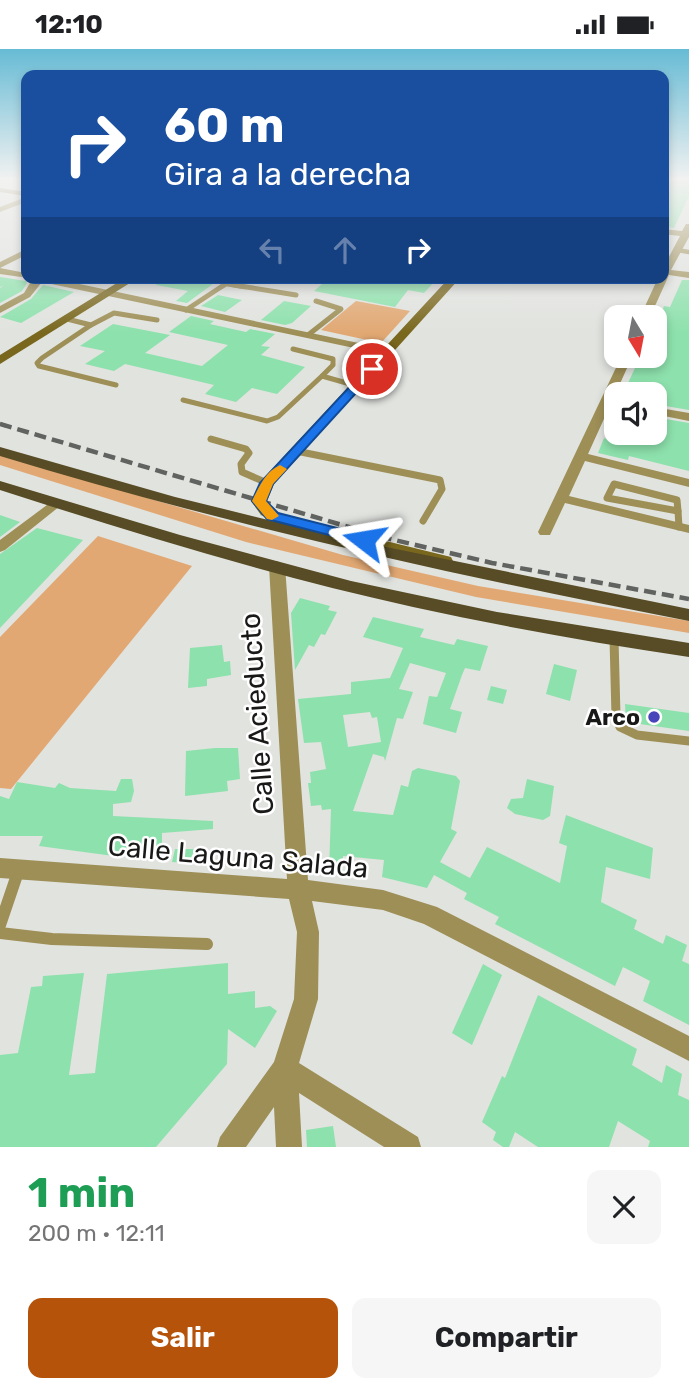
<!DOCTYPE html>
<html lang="es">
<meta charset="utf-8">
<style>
:root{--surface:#fff;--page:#f6f6f6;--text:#202124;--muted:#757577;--accent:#b45309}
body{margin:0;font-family:Rubik,sans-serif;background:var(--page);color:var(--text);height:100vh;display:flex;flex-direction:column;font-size:26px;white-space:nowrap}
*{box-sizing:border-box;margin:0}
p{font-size:23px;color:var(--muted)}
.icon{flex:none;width:38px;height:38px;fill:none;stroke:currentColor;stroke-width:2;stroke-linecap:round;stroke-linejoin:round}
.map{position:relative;height:1098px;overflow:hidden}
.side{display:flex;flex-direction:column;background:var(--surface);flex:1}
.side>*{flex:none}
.guide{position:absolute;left:21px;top:21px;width:648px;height:214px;border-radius:14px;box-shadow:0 4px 10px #0003;background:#1a4fa0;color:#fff;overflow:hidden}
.needle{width:46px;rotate:170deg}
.tools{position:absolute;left:604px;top:256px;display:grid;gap:14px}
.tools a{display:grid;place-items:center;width:63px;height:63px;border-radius:14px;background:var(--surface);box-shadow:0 4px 10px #0003;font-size:35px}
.pin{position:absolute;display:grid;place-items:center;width:60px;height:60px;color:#fff;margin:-30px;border:4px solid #fff;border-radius:50%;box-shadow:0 2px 7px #0007}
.me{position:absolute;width:77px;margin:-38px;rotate:284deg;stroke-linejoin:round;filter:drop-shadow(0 0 5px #0008)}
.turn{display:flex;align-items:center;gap:24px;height:147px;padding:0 28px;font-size:32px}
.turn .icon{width:91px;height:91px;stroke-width:2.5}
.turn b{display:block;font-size:49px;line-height:60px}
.lanes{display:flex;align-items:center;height:66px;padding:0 28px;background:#0003;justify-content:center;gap:35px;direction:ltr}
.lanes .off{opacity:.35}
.round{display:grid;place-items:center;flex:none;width:74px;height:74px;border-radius:14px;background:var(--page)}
.headline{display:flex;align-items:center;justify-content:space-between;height:119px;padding:0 28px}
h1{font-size:42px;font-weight:700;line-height:52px;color:#1e9e55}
.primary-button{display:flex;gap:14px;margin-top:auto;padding:14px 28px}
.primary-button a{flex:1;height:80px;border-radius:14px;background:var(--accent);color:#fff;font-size:28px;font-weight:700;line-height:80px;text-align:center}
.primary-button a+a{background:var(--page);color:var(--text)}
.status{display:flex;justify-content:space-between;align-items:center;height:49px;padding:0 35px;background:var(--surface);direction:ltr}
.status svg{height:19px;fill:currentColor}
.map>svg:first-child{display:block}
.green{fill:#e1a873}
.building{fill:#8de1ac;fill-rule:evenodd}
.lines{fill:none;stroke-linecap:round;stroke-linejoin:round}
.lane-far4{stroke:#9e8f57;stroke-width:4.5}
.lane-far3{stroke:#9e8f57;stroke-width:5}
.lane-far2{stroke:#9e8f57;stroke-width:7}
.lane-far1{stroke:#9e8f57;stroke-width:9}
.lane{stroke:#9e8f57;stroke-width:12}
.street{fill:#9e8f57;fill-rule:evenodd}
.secondary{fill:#79671d;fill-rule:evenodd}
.primary{fill:#574c25;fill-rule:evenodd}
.rail-far1{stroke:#616360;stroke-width:3.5;stroke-dasharray:10 4.5;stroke-linecap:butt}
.rail{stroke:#616360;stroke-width:4.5;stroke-dasharray:12 6;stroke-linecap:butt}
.route{fill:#1a73e8;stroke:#114b97;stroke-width:2}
.slow{fill:#f59e0b}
.poi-dot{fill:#4845bb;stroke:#fff;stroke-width:2.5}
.labels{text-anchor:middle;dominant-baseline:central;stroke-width:5;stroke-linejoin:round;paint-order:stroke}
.poi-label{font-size:23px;font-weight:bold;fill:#191a18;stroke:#fff;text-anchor:end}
.near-street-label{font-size:28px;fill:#191a18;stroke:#fff}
</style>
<div class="status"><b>12:10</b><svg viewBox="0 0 49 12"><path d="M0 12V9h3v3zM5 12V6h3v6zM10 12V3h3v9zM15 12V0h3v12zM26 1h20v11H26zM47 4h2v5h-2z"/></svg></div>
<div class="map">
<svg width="689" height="1098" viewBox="0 0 689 1098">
<rect width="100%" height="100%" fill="#e1e3df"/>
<g class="green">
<polygon points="356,252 410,262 381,294 321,281"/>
<polygon points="0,406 343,506 478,537 689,572 689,584 476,548 246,493 0,416"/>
<polygon points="98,487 192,517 11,740 0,739 0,588"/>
</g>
<g class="building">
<polygon points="669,131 689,131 689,147 674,179 663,177 663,142"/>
<polygon points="0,228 26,232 27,234 22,242 0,254 0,239 4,236 0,238"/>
<polygon points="157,229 221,229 187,254 176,252 188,242 156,236"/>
<polygon points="329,229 350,230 438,229 424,244 408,241 395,258 314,242"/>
<polygon points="682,231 689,231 689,361 654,355 654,345 623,345 640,308 654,311 654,292 658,280 656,280 664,257 670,258"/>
<polygon points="43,236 74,243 21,274 0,268 31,250"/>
<polygon points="218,246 242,251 225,263 201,257"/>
<polygon points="284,252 311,257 292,274 285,276 261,271"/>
<polygon points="191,267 214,272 210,275 246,283 250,280 275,285 261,297 270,298 261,306 305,318 277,345 252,339 236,353 205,345 214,336 125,315 114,322 85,315 105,302 80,297 113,275 170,286 145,304 202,317 228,296 169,283"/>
<polygon points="654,368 689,374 689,422 629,407 628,411 598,404 604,389 609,391 613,383 654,383"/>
<polygon points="0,466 20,473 0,488"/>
<polygon points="37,479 83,491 0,579 0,505"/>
<polygon points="300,549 330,557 328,561 337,563 325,586 321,585 314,598 309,596 295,621 291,564"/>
<path d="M373,568L424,580L420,588L454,596L457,590L488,597L480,622L465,619L462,626L450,660L462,663L456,684L423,675L429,647L437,648L446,624L410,614L399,640L413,643L403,670L397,669L385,712L384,708L373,705L353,762L393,766L401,736L408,738L412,722L418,719L456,727L460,732L451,780L457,783L440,813L470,829L487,798L560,834L567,797L559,794L566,766L653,799L650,830L606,818L601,853L637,871L634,880L663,895L666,886L687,896L682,912L689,915V976L643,952L650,932L623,918L615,937L495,875L499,868L464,850L467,844L434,826L427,839L382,828L384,811L343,807V823L329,824L331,760L322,761L321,756L311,757L308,734H311L310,723L326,720L321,693L304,694L298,650L351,645V633L390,629L403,599L363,588ZM370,663L372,669L377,668L381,693L348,698L343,666Z"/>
<polygon points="222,596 224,613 230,612 231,626 207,630 207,637 188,639 190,599"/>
<polygon points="554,615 577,621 570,652 546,645"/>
<polygon points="491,637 507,641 503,655 487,651"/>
<polygon points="625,655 689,664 689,682 626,673"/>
<polygon points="215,699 238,699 240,730 227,732 228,742 185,747 186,702"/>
<polygon points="121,730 132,730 134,742 131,753 113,755 113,767 213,772 213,780 162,784 162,806 124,801 121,808 39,797 43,787 0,787 0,747 9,750 17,733 55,739 59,734 70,739 116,742"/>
<polygon points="527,730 554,737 550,767 543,771 515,765 507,759 511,750 523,749"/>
<polygon points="175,800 194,800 190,814 172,813"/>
<polygon points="228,914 228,945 255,942 255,959 270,957 277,962 255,999 228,980 227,1015 156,1098 0,1098 0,1006 18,1004 31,938 42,937 43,927 84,924 69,1026 95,1024 107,925"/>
<polygon points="483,915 502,926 472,996 452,984"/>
<polygon points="538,946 637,1000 632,1016 662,1034 666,1016 682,1025 678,1046 689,1051 689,1098 648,1098 650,1092 618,1072 609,1098 538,1098 515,1083 509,1098 503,1098 493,1091 496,1083 482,1073 502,1027 505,1029"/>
<polygon points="333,1077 336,1098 307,1098 306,1081"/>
</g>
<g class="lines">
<g class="lane-far4">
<polyline points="677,201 689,203"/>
<polyline points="221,238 226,235 245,238"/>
</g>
<g class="lane-far3">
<polyline points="234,236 296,246"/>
<polyline points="186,261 224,236"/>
<polyline points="67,270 91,276 42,309 37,314 39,317 116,336"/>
<polyline points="91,276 114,264 157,271"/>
<polyline points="308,286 341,260 316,252"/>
<polyline points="293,300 333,310 333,316 322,327"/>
<polyline points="183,351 267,372 278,368 322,327 357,337"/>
</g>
<g class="lane-far2">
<polyline points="211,390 246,400 249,404 241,415 242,423 267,434"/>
<polyline points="296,402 440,431 442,440 423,472"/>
<polygon points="614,435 677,451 678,462 607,449"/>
<polyline points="678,462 679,478"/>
</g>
<polyline class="lane-far1" points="614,590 616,667 620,678 637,686 689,692"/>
<g class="lane">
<polyline points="0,876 18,823"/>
<polyline points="0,884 52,890 207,895"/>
</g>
<g class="street">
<polygon points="26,148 26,153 0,163 0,158"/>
<polygon points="686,175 689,175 689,188 671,221 689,223 689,229 669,226 650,268 640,268 658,229 663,229 663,219 680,187 663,185 663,180 682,182"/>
<polygon points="26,200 26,206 0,219 0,213"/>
<polygon points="0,219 26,224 28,229 0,225"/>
<polygon points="33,229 51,229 387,300 392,303 387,306 42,233 30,248 0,264 0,257 24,244"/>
<polygon points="622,306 633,306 588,405 689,430 689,438 585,412 569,447 689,476 689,484 565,454 550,486 540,486 538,483"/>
<polygon points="654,358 689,364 689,372 654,365"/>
<polygon points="55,450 60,451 62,454 60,457 5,501 0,503 0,491"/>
<polygon points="277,512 285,517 308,831 383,841 437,858 689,987 689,1012 424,875 383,861 312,852 319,883 318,950 299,1014 418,1088 421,1098 384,1098 299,1044 302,1098 276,1098 274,1058 246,1098 217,1098 220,1088 274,1013 294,950 297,883 289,850 0,829 0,809 287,830 269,517"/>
</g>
<g class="secondary">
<polygon points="0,139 26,143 26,147 0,143"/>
<polygon points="125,229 138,229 0,315 0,306"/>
<polygon points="449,229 460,229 274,435 267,452 272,460 288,468 451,508 453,512 451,516 445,517 277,474 261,466 251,452 262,431"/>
</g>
<g class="primary">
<path d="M0,398L175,448L342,489L689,560V572C457,527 227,476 0,407Z"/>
<path d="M0,432L180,486L351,532L497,563L689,594V608C596,594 504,578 413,558C273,527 136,485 0,441Z"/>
</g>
<polyline class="rail-far1" points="0,375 6,377"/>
<polyline class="rail" points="0,375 386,489 492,514 689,550"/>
</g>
<linearGradient id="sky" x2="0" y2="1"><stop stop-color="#67bbd5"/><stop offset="0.46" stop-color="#f2f2f1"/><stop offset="1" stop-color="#f2f2f1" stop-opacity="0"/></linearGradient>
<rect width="689" height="284" fill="url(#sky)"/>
<polygon class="route" points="368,318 378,320 273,435 266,452 278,464 369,487 371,491 369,494 364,495 267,470 252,452 260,434"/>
<path class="slow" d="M280,416L287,420L273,435L266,452L279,467L272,471L267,470L252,452C259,438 265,423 280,416Z"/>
<circle class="poi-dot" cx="654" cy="668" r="7"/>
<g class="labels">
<g class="poi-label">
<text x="640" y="668">Arco</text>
</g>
<g class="near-street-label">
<text transform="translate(257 665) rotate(-94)">Calle Acieducto</text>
<text transform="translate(238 808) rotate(5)">Calle Laguna Salada</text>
</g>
</g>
</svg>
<div class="tools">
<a><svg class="needle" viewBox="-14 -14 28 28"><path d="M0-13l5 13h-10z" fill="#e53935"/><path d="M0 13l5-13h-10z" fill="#757577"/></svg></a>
<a><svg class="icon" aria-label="sound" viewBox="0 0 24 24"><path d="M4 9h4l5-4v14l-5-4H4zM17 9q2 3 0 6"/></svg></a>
</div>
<div class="pin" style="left:372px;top:320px;background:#d93025"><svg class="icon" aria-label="arrive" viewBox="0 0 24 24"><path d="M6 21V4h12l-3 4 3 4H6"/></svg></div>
<svg class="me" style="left:364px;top:491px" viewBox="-20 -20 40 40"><path d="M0-17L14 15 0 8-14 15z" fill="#1a73e8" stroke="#fff" stroke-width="4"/></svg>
<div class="guide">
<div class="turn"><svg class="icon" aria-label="right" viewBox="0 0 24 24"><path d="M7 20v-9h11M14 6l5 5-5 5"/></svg><div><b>60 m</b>Gira a la derecha</div></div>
<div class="lanes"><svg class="icon off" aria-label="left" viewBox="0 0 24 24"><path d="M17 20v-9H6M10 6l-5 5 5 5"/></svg><svg class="icon off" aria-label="ahead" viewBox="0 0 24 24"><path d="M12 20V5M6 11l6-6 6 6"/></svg><svg class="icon" aria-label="right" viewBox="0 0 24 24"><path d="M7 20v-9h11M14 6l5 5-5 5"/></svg></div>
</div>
</div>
<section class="side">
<div class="headline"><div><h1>1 min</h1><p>200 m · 12:11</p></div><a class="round"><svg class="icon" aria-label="close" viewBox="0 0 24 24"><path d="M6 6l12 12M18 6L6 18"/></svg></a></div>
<div class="primary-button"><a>Salir</a><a>Compartir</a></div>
</section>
